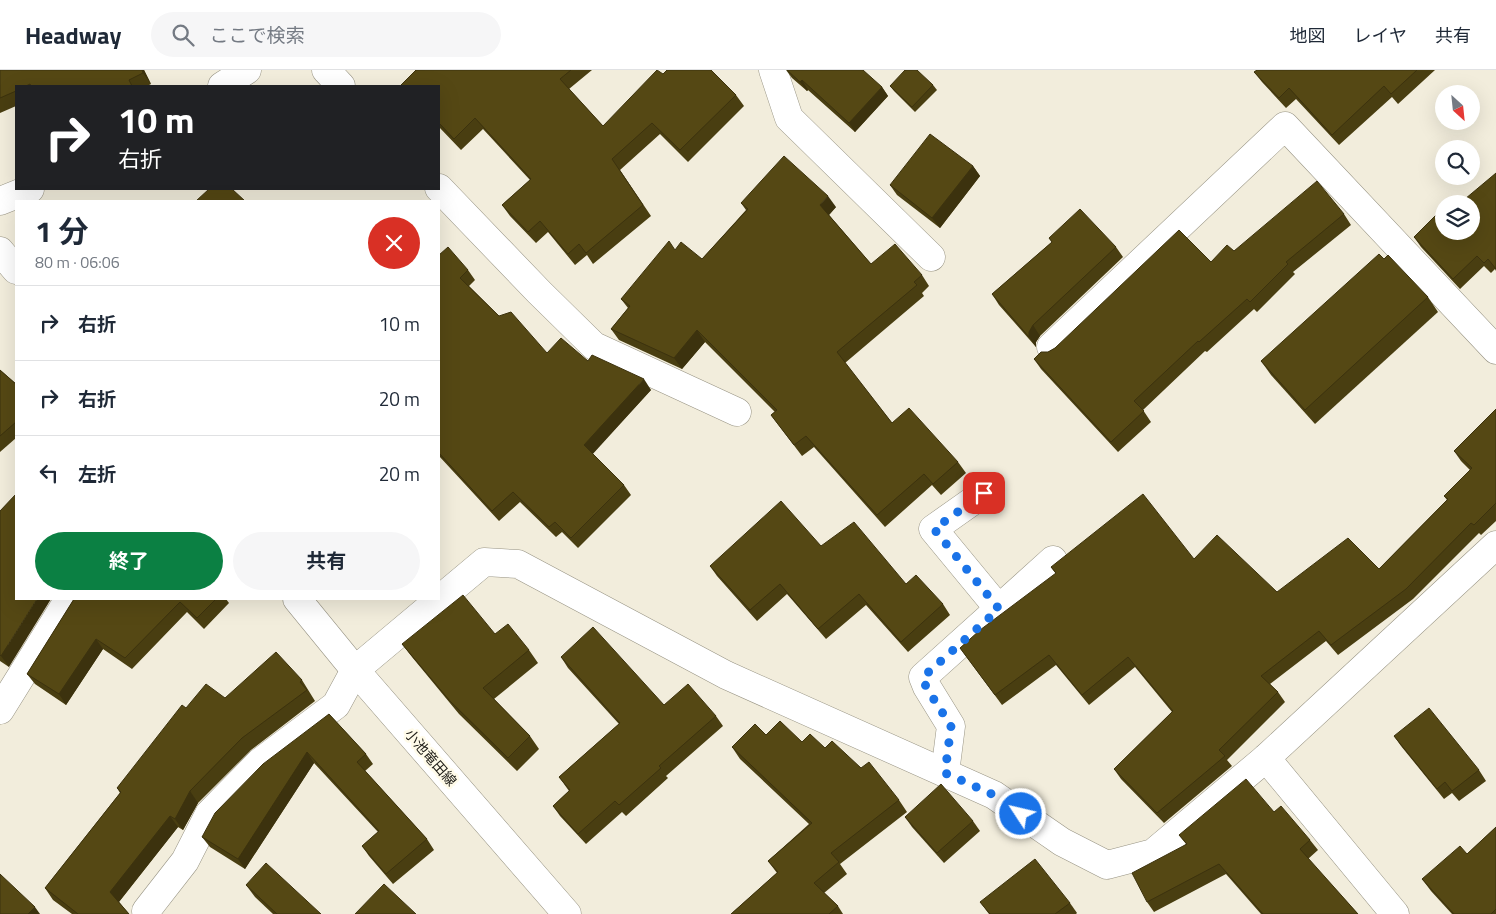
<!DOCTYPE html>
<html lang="ja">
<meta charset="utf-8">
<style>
:root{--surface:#fff;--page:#f6f6f7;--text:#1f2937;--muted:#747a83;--line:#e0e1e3;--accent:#0b8043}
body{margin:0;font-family:"Titillium Web","Noto Sans JP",sans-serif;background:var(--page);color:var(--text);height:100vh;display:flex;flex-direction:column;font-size:19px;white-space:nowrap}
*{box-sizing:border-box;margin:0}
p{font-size:16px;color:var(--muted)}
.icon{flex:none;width:28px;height:28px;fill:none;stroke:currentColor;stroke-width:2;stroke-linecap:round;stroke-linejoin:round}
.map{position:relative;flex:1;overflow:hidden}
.panel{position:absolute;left:15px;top:130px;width:425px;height:400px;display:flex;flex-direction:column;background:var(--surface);border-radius:0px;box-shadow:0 5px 20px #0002}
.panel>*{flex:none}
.hud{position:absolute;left:15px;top:15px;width:425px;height:105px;border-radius:0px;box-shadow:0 5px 20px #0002;background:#202124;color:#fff;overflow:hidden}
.needle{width:32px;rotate:153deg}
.tools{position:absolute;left:1435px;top:15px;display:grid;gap:10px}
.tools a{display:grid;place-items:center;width:45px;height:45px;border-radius:50%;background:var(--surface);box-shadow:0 5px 20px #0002;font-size:25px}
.pin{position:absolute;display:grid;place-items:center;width:42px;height:42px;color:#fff;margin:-21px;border-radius:10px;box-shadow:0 2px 8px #0006}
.me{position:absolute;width:55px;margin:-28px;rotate:305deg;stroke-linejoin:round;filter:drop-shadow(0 0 4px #0008)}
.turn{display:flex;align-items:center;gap:18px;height:105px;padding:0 20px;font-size:22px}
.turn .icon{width:65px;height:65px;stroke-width:2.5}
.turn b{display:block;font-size:35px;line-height:42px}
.round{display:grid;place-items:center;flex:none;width:52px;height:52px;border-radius:26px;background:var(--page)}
.summary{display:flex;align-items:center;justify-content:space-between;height:85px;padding:0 20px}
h1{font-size:30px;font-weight:700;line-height:38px}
.primary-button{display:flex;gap:10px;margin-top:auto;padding:10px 20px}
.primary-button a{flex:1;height:58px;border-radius:30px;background:var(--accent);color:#fff;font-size:20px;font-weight:700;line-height:58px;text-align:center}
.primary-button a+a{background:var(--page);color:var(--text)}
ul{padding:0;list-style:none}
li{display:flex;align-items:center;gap:15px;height:75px;padding:0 20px;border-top:1px solid var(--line)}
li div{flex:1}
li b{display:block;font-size:19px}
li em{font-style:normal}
header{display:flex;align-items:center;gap:30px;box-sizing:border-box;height:70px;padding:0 25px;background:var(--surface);border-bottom:1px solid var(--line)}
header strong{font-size:24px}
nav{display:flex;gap:28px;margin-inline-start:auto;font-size:18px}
.search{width:350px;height:45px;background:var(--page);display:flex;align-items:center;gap:12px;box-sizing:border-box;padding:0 18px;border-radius:28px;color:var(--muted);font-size:19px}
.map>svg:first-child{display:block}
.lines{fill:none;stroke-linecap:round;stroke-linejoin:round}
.street-casing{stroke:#979383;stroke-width:29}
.secondary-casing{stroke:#979383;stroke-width:29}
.street{stroke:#fff;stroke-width:28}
.secondary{stroke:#fff;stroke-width:28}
.wall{fill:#493e11}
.shaded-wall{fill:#3c320e}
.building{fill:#554814;stroke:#3c320e}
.route{stroke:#1a73e8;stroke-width:9;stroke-dasharray:0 16.2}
.labels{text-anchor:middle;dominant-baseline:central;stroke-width:5;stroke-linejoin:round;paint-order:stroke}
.street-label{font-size:14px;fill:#23211b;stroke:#fffbe9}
</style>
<header>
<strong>Headway</strong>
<div class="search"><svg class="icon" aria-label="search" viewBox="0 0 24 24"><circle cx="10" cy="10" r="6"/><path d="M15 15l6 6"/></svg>ここで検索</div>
<nav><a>地図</a><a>レイヤ</a><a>共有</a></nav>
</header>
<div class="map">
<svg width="1496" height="844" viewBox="0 0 1496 844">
<rect width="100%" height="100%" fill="#f2eddc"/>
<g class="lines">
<defs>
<g id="street">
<polyline points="326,0 341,16"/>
<polyline points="773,0 789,48 931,187"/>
<polyline points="222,16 247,0"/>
<polyline points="439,118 539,222 594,276 737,342"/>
<polyline points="0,131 30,119"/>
<polyline points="1051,277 1285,56 1496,280"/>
<polyline points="984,423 933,459 999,539"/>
<polyline points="0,640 69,529"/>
<polyline points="1266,688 1395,844"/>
<polyline points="945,703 951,656 927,617 923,607 1053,490"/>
<polyline points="146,841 185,791 209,744 260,692 336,635 355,600 484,492 518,494 726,605 994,725 1062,772 1107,795 1153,783 1266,688 1496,475"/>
</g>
<g id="secondary">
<polyline points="0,181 16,200"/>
<polyline points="297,529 355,600 567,844"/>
</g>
</defs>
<use href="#street" class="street-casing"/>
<use href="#secondary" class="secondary-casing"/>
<use href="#street" class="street"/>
<use href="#secondary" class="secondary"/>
</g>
<g class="wall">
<polygon points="0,0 144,0 151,14 147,16 16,16 16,36 0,43"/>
<polygon points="416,0 592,0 569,19 603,56 663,4 736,25 744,36 688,92 660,64 620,100 651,146 593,194 587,185 575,195 548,162 536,173 510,146 502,135 530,110 483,59 461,80 439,57 439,16"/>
<polygon points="786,0 882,17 888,26 855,62 808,20 807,21 792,8"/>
<polygon points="1257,0 1435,0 1398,34 1392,27 1339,75 1296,29 1286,38 1262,12 1254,2"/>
<polygon points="933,15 937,20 915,42 894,21 890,16"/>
<polygon points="973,96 980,106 940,158 897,125 890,115"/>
<polygon points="1496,103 1496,201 1495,199 1491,203 1484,196 1460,219 1421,177 1414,167 1444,161"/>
<polygon points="741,133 836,137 829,145 871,194 922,205 929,216 922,223 924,226 845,293 892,353 958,392 966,403 941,425 932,415 885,457 814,377 802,386 771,345 775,342 705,272 682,299 619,270 611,259 628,238 621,229 675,180 702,189 746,140"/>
<polygon points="1344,144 1351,155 1293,202 1295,204 1257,242 1254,239 1207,282 1205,281 1143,340 1151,352 1118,382 1041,299 1034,289 1048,282 1234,181"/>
<polygon points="1049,168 1116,177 1123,187 1040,266 1036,272 1036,277 999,235 992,224 1052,172"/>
<polygon points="439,185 468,200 475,210 469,216 499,246 547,283 588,291 651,320 592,384 624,415 631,425 578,478 562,462 556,467 520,432 499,451 439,386"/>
<polygon points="1384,189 1428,227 1438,242 1315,354 1271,305 1261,291"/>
<polygon points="0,300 16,314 16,368 0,382"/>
<polygon points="1496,339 1496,451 1481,465 1479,463 1413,529 1338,585 1326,571 1270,614 1278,622 1285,632 1227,690 1232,696 1164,753 1121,709 1114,699 1172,642 1135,597 1089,635 1056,595 1002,635 960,578 1056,504 1051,497 1194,489 1277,522 1379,499 1447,430 1444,426 1470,400 1461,391 1454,381"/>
<polygon points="0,441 9,597 0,591"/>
<polygon points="821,476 906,514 943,534 950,545 908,582 866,535 826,569 787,524 757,551 717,506 710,496"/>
<polygon points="74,529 226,529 229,533 204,559 187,542 132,599 103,579 66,635 35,614 27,604"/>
<polygon points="495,564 529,580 538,593 494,629 530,666 539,679 517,701 459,644 412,587 402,574"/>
<polygon points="561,587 664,635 716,646 723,656 666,706 668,708 626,746 622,742 586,774 560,746 553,736 569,721 559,707 619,654 568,598"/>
<polygon points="302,610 315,631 251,680 198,733 183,760 178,757 119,832 129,844 72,844 53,830 45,818 120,723 117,718 186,638"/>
<polygon points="329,644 366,684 373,694 365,701 427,769 434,780 393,814 369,786 362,776 378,762 314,693 245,799 210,777 202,767"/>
<polygon points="766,665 802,672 825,678 861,698 899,730 907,742 840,794 847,804 824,823 838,836 843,844 731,844 777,803 768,791 809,754 740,689 732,677"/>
<polygon points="1394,666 1479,700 1486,711 1459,731 1452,723 1444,729 1401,676"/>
<polygon points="1274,742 1310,770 1318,780 1308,789 1358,844 1261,844 1226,804 1154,842 1147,832 1186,774 1179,765"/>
<polygon points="905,747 973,751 980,761 944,793 912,757"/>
<polygon points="1496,757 1496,844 1452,844 1431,821 1422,809 1467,784"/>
<polygon points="246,815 321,844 273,844 255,827"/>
<polygon points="980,832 1070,833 1077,843 1076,844 989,844"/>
</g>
<g class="shaded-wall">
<polygon points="142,0 144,0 151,14 143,3"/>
<polygon points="802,10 808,20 807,21 800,12"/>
<polygon points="882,17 888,26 855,62 849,53"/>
<polygon points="973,96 980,106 940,158 932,148"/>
<polygon points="828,126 836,137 828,146 820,135"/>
<polygon points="1033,255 1040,266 1036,272 1036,277 1029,267 1029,262"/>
<polygon points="697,260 705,272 682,299 674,288"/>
<polygon points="644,309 651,320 591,386 584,375"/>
<polygon points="37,529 51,529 9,597 1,586"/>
<polygon points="96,569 103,579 66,635 59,624"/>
<polygon points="307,682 314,693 245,799 238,789"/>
<polygon points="190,721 198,733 183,760 175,749"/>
<polygon points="170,746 178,757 118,833 110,822"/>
<polygon points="35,837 40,844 28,844"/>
</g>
<g class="building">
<polygon points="0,0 142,0 143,3 129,10 132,16 31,16 30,14 26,16 16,16 16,21 0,28"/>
<polygon points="416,0 571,0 560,9 603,56 657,0 663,4 667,0 711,0 736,25 680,80 652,53 612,89 643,135 586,183 579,174 568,184 540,151 528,162 502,135 531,109 475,48 454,69 439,53 439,16 402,16 401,15"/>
<polygon points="787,0 863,0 882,17 849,53 802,10 800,12"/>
<polygon points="905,0 917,0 933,15 912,37 890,16"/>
<polygon points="1257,0 1417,0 1391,24 1384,16 1332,65 1289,18 1279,28 1254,2"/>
<polygon points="930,64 973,96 932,148 890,115"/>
<polygon points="784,86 828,126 820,135 871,194 895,174 922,205 914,212 917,215 837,282 892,353 909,338 958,392 933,414 924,404 877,445 806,366 794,375 771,345 777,340 697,260 674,288 611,259 630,236 621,229 669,171 675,180 681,172 702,189 748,139 741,133"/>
<polygon points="1496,103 1496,199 1488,189 1484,193 1477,186 1453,209 1414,167 1443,138 1444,139 1444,161 1471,161 1471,134 1459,134"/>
<polygon points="1317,111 1344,144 1286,192 1288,194 1250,232 1247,229 1199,272 1198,271 1134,331 1144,341 1111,372 1034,289 1041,282 1048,282 1055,278 1179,160 1211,192 1227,175 1234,181"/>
<polygon points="209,119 232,119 245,131 196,131"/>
<polygon points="1080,139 1116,177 1033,255 1029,262 1029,267 992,224 1052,172 1049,168"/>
<polygon points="448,177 468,200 460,208 499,246 511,242 547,283 561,268 588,291 592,285 644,309 584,375 624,415 571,468 555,452 549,457 513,422 492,441 439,383 439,185"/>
<polygon points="1379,184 1384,189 1388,185 1428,227 1305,340 1261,291"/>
<polygon points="0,300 16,314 16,352 0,366"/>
<polygon points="1496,339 1496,433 1474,455 1471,453 1406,519 1331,575 1319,561 1261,606 1278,622 1219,680 1225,686 1157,743 1114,699 1173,641 1128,587 1082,625 1049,585 995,625 960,578 980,560 1056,503 1051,497 1143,424 1194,489 1217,465 1277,522 1348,468 1379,499 1448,429 1444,426 1472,398 1454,381"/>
<polygon points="16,424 16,529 37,529 1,586 0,585 0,441"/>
<polygon points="781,431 821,476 854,452 906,514 916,505 943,534 901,572 859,524 818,559 780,514 750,540 710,496"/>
<polygon points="463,525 495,564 508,554 529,580 483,618 530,666 508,688 450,631 402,574"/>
<polygon points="74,529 216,529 197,548 180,532 125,588 96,569 59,624 27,604"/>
<polygon points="593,557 664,635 688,614 716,646 659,696 661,698 619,735 615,731 578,764 553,736 570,720 559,707 620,653 561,587"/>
<polygon points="276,582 302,610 300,612 307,620 242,668 190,721 175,749 170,746 110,822 129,844 78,844 45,818 121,722 117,718 182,635 186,638 206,614 225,628"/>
<polygon points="1429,638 1479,700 1452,721 1445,712 1437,719 1394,666"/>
<polygon points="329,644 366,684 357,692 427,769 386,804 362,776 379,761 307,682 238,789 202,767 215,743 263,694"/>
<polygon points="780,651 802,672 810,664 825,678 832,671 861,698 869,692 899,730 831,783 839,792 814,813 838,836 829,844 731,844 778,802 768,791 812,753 732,677 755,654 766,665"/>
<polygon points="1246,709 1274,742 1281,736 1310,770 1300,779 1358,844 1263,844 1219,794 1147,832 1132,803 1187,774 1179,765"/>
<polygon points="941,714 973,751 937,783 905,747"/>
<polygon points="1496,757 1496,839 1491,844 1454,844 1422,809 1460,776 1467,784"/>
<polygon points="1035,789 1070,833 1055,844 990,844 980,832"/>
<polygon points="266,793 321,844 277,844 246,815"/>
<polygon points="0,804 35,837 28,844 0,844"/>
<polygon points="384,814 416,844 355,844"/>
</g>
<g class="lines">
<polyline class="route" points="984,423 934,459 999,539 923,607 926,617 951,656 945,703 994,725 1021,744"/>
</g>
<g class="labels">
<g class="street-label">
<text transform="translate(431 687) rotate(49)">小池竜田線</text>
</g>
</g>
</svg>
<div class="tools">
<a><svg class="needle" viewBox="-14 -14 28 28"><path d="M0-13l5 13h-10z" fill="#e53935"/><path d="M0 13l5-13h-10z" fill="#747a83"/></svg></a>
<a><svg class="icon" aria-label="search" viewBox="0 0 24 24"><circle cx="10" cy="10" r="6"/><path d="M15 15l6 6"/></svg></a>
<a><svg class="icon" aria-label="layers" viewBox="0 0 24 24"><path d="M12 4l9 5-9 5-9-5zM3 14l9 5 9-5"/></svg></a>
</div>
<div class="pin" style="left:984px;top:423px;background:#d93025"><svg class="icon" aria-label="arrive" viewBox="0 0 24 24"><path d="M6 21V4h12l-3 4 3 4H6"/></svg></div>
<svg class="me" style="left:1021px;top:744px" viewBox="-20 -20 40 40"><circle r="17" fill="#1a73e8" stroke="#fff" stroke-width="3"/><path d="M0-11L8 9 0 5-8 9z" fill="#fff"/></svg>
<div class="hud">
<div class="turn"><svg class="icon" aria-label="right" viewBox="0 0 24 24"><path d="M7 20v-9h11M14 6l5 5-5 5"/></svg><div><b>10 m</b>右折</div></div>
</div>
<section class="panel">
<div class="summary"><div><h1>1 分</h1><p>80 m · 06:06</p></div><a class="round" style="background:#d93025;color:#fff"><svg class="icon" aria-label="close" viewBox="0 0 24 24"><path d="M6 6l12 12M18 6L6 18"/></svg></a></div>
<ul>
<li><svg class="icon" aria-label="right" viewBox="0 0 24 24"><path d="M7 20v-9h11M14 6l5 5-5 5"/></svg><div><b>右折</b></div><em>10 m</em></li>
<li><svg class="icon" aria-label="right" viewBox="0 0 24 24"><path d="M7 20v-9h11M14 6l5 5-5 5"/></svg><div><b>右折</b></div><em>20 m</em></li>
<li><svg class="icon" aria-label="left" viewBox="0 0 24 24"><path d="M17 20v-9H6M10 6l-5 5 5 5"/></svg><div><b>左折</b></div><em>20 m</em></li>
</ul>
<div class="primary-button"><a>終了</a><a>共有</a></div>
</section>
</div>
